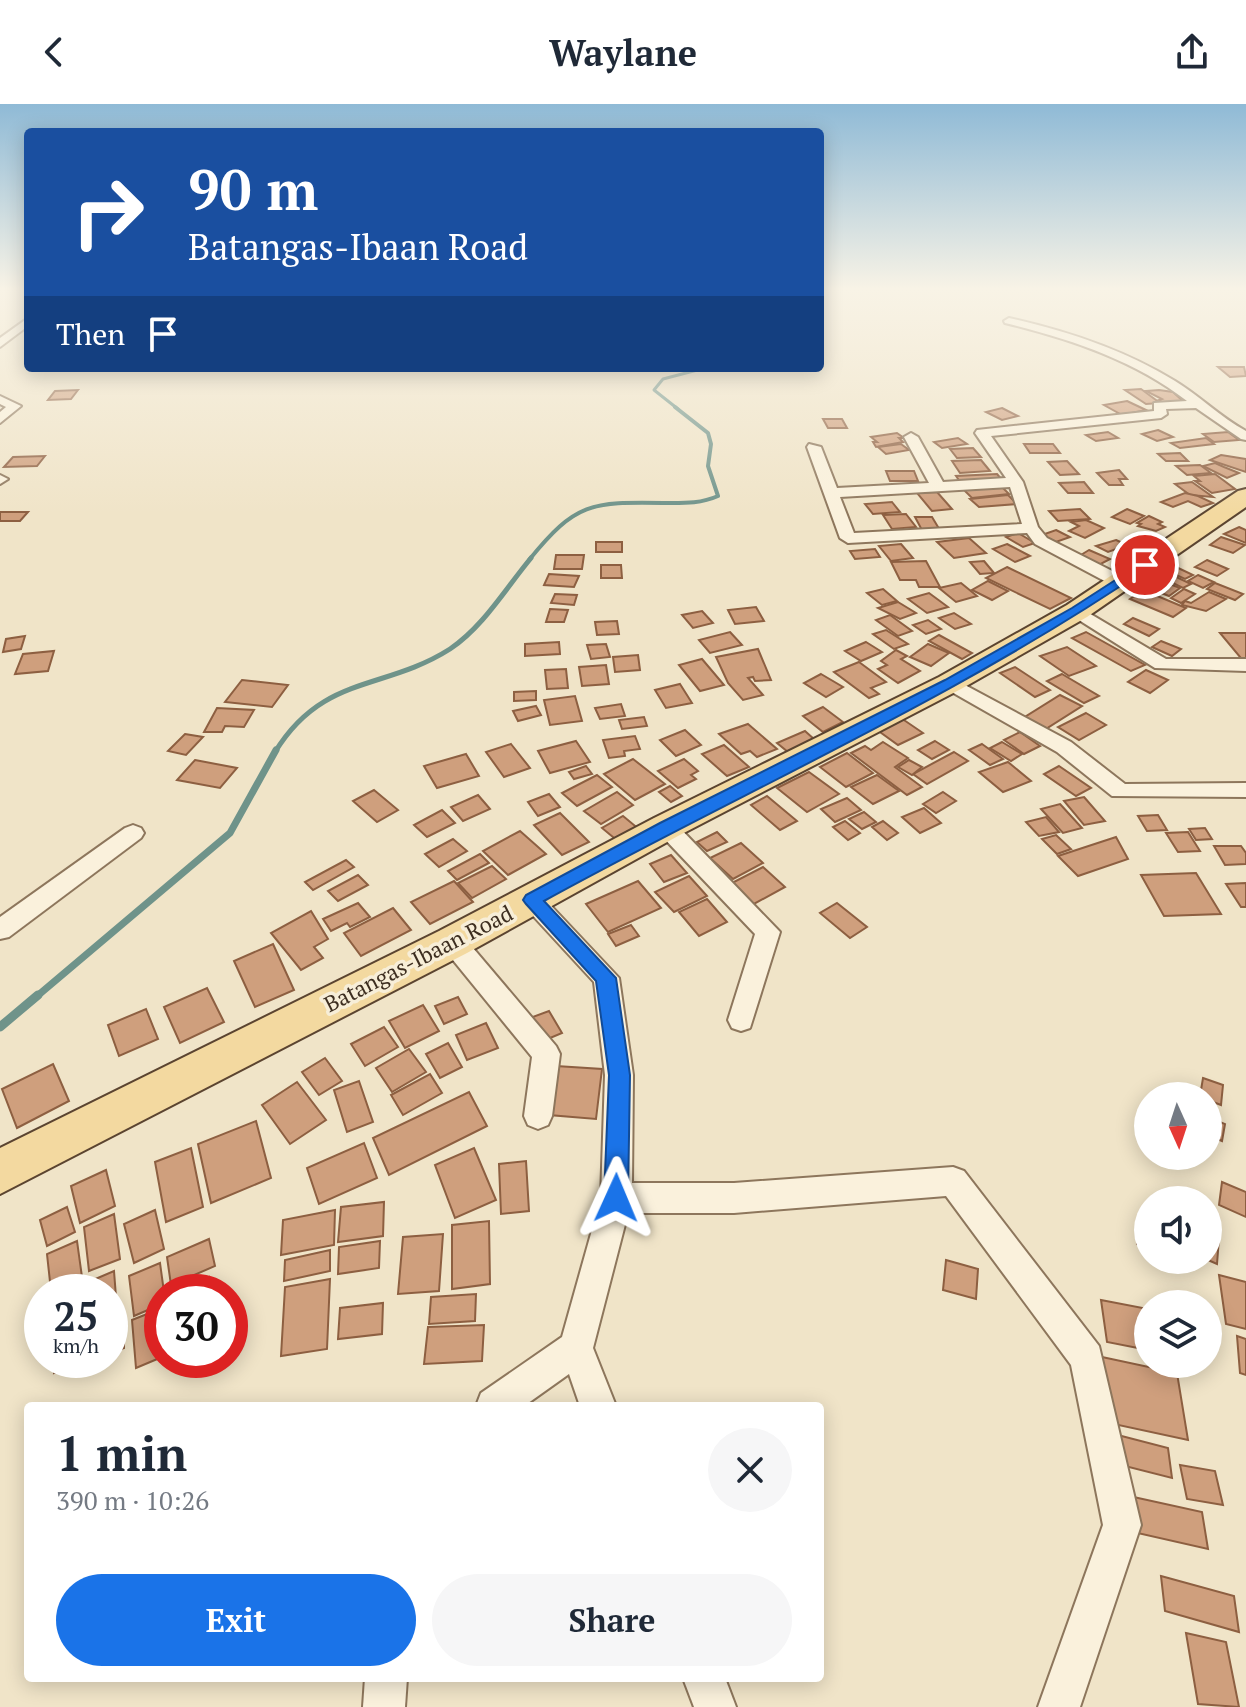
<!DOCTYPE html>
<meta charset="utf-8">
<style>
:root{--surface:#fff;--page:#f6f6f7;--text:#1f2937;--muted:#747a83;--accent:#1a73e8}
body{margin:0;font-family:"PT Serif",serif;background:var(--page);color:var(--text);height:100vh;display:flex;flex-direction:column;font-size:30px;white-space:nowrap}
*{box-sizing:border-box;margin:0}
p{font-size:26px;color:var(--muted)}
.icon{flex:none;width:44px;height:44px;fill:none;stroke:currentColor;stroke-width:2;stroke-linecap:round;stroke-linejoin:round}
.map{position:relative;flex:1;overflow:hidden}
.sheet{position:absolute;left:24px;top:1298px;width:800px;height:280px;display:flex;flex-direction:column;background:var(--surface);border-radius:8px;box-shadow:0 4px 20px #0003}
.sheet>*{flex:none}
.guide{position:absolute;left:24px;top:24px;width:800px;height:244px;border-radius:8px;box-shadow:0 4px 20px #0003;background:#1a4fa0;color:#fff;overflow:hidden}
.needle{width:52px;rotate:177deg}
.buttons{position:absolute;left:1134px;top:978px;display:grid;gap:16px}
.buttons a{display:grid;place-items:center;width:88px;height:88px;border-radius:50%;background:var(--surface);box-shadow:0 4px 20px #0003;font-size:40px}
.speed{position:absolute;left:24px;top:1170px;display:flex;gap:16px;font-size:40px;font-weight:700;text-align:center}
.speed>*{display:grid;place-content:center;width:104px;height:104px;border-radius:50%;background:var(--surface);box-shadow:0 4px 20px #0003;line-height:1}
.speed small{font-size:20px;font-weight:400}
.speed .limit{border:12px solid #d22;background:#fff;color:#111}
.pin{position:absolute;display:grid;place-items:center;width:68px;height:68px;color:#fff;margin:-34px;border:4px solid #fff;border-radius:50%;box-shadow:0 2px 8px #0007}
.me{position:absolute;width:88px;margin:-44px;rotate:1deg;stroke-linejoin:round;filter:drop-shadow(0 0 6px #0008)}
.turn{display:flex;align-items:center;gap:28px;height:168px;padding:0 32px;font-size:36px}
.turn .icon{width:104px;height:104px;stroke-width:2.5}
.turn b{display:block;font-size:56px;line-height:68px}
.then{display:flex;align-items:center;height:76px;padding:0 32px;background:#0003;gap:16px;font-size:30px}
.round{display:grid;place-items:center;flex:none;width:84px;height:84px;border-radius:42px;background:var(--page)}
.head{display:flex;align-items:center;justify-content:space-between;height:136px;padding:0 32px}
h1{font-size:48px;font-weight:600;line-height:60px}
.action{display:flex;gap:16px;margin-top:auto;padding:16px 32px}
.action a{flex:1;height:92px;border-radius:48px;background:var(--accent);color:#fff;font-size:32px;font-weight:600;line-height:92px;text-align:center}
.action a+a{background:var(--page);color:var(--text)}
header{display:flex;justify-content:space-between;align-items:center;height:104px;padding:0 32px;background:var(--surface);font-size:36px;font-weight:600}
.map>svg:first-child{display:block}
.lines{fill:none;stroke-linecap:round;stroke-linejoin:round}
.stream-far4{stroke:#6f938a;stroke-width:3}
.stream-far3{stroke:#6f938a;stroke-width:4}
.stream-far2{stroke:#6f938a;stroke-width:5}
.stream-far1{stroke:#6f938a;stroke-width:7}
.stream{stroke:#6f938a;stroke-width:9}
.building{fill:#cf9f7d;stroke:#8d5f41;stroke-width:2}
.street-casing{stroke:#8d765c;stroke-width:4}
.primary-casing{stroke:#5b4430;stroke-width:4}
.street{fill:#faf1dc;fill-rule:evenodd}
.primary{fill:#f3d9a0;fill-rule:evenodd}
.route{fill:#1a73e8;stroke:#114b97;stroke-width:2}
.labels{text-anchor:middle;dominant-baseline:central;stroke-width:7;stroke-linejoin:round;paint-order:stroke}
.street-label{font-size:22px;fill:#3d2e20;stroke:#f7eed8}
</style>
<header><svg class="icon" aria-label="back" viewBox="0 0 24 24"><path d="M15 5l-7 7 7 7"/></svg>Waylane<svg class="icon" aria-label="share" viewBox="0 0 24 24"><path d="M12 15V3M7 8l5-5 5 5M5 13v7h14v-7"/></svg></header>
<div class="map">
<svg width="1246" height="1603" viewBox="0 0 1246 1603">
<rect width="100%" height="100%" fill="#f0e4c8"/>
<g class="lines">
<polyline class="stream-far4" points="678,305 654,286 663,275 705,264"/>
<path class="stream-far3" d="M529,456C576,398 591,398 663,399C683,399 700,400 718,392L708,362L711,340L708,329L675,303"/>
<path class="stream-far2" d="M275,648C323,570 384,587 450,545C483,523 506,484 531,454"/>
<polyline class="stream-far1" points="36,893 230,729 276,646"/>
<polyline class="stream" points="0,923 38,891"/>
</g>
<g class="building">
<polygon points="1218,263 1244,263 1246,272 1230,273"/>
<polygon points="1141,285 1160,299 1146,300 1125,286"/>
<polygon points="78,286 71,295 48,296 55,287"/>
<polygon points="1159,286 1173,288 1185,299 1166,301 1159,296 1162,295 1146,287"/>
<polygon points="1127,297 1146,306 1122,311 1104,301"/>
<polygon points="1002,304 1018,312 1002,316 986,308"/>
<polygon points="823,315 842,315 847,324 828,324"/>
<polygon points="1158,326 1173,333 1157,337 1142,330"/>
<polygon points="1108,328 1118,334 1096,337 1086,331"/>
<polygon points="1228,328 1239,336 1214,338 1203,330"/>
<polygon points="897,329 904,334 899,334 903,338 876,343 873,338 877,338 871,333"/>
<polygon points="958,334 967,340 942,344 934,338"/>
<polygon points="1206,334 1214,340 1180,344 1171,339"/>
<polygon points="901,340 909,346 886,350 878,343"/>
<polygon points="1024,340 1053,340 1060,349 1030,349"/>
<polygon points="973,344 981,353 957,354 950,345"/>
<polygon points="1180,349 1188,357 1166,357 1158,350"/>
<polygon points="1221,351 1246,355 1246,368 1210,356"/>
<polygon points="45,352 37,362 4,363 13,353"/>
<polygon points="981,356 990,367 960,369 952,357"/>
<polygon points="1067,357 1079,370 1060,371 1048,358"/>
<polygon points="1215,359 1224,363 1239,369 1227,374 1203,362"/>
<polygon points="1200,361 1211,369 1187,371 1176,362"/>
<polygon points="1119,366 1127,375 1119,375 1123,381 1109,381 1097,369"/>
<polygon points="886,367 914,367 918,377 890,377"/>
<polygon points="997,370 1003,377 961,379 956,372"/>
<polygon points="1215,370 1235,385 1212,389 1195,377 1200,377 1194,372"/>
<polygon points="1084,378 1093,389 1068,389 1059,379"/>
<polygon points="1192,378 1213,393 1190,391 1175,380"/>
<polygon points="1001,382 1009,390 972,394 964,386"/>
<polygon points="937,388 952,405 932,407 917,389"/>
<polygon points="1185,389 1198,392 1213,399 1201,403 1188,397 1173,403 1161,398"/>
<polygon points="1008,391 1017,400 979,403 970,395"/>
<polygon points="892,398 900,408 873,410 865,400"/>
<polygon points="1080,405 1090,415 1058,417 1049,407"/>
<polygon points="1127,405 1144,412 1130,420 1112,413"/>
<polygon points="0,408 28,408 20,417 0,417"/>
<polygon points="906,410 916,423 892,425 883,411"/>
<polygon points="1149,412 1162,418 1158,420 1165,423 1156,427 1138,422 1141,420 1137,419"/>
<polygon points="915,413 932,413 941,428 923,428"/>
<polygon points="1086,416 1104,424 1085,434 1069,427 1079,422 1071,418"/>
<polygon points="1239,423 1246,426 1246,439 1224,430"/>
<polygon points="1056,426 1070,433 1056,438 1042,431"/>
<polygon points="1018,429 1035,439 1023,443 1006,433"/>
<polygon points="1221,433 1245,441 1233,449 1210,441"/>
<polygon points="969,434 986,449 954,454 937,438"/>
<polygon points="1116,436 1138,446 1129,451 1116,445 1108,448 1096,442"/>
<rect x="596" y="438" width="26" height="10"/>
<polygon points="901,440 913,454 891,457 879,442"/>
<polygon points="1007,440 1030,452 1015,458 993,445"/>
<polygon points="875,445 880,453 855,455 850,447"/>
<polygon points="1089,446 1110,455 1097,462 1076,454"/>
<polygon points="556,451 584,451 582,465 554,465"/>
<polygon points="1207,456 1228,465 1217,472 1195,463"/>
<polygon points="926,457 940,483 919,483 916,476 900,476 891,458"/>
<polygon points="984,457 994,469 980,470 970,458"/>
<polygon points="601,461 621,461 622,474 601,474"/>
<polygon points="1174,462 1193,471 1185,475 1165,466"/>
<polygon points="1007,463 1071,494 1050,505 986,474"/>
<polygon points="1166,468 1191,480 1183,484 1158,472"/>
<polygon points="549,470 579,472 574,483 544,481"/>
<polygon points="1198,471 1214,478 1203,484 1188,477"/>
<polygon points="988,477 1008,487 992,496 972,486"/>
<polygon points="1162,477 1180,484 1169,492 1151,485"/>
<polygon points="961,479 977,492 956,498 939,484"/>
<polygon points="1215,479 1243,490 1235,496 1207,485"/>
<polygon points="883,485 897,497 882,501 867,489"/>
<polygon points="1184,485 1195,490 1181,499 1171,494"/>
<polygon points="1143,486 1186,504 1173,513 1130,495"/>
<polygon points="1209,488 1226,495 1206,507 1182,501 1185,497 1191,499"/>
<polygon points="929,489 948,503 927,509 908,495"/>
<polygon points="555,490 577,491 574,501 551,499"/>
<polygon points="898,498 916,509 900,515 878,504"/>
<polygon points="756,503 764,517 735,520 728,506"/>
<polygon points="550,505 568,506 564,518 546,518"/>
<polygon points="702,507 713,519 693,524 682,511"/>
<polygon points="954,509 971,520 955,525 939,514"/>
<polygon points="890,511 912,527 898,532 876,516"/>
<polygon points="1133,514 1159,525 1149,532 1124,520"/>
<polygon points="928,516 941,525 926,530 913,521"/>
<polygon points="617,517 619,530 597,531 595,518"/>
<polygon points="886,526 908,540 894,545 873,530"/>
<polygon points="730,528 742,541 710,549 699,536"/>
<polygon points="1086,528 1145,561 1131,567 1072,534"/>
<polygon points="1220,529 1246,529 1246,559 1245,559"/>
<polygon points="939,531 972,549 962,555 929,537"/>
<polygon points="25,532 21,545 3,548 6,535"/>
<polygon points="1161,537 1181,545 1172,552 1152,543"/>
<polygon points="559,538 560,550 525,552 525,540"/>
<polygon points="866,538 882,548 861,557 845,547"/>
<polygon points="606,540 610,553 591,555 587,541"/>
<polygon points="928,540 949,549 931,562 910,553"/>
<polygon points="1067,543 1096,562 1069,572 1040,552"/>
<polygon points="758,545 771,576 755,577 753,573 748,574 763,591 743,596 728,579 716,553"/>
<polygon points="896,546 907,552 901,555 920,567 898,579 878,565 887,561 881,557"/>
<polygon points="54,547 48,567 15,570 23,550"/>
<polygon points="638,551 640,566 615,568 613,553"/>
<polygon points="702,555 724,581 700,587 679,561"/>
<polygon points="859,558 886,578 871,584 879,590 869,594 834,568"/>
<polygon points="606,561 609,580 582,582 579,563"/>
<polygon points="1015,563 1050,586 1035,593 1000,569"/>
<polygon points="566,565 568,584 547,585 545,566"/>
<polygon points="1146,566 1168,576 1150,589 1128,578"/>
<polygon points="821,570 843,583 826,593 804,579"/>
<polygon points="1062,570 1099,592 1084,599 1047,577"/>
<polygon points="242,576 288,581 272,603 225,598"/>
<polygon points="680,580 692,599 666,604 655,586"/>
<polygon points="536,587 536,596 514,597 514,588"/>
<polygon points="1060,591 1082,602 1041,628 1020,616"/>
<polygon points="575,592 582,617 550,621 544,596"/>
<polygon points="621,600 625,612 600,615 595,604"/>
<polygon points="536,602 541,611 518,617 513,607"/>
<polygon points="823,603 843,618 823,628 803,612"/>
<polygon points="217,604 254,606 244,623 225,622 222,628 204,628"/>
<polygon points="1086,609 1106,621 1079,636 1058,623"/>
<polygon points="898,612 923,629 898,641 873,623"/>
<polygon points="644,613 647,622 622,625 619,616"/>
<polygon points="748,620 777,645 757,653 750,647 741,650 719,630"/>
<polygon points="685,626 701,641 676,652 660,636"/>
<polygon points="805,627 815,636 788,648 777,639"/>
<polygon points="1020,628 1040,642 1024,650 1004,636"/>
<polygon points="185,630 203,633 186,651 168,647"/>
<polygon points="635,632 640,645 624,647 625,652 609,654 603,636"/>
<polygon points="576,637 590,658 550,669 538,647"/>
<polygon points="935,637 949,646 932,655 918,646"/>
<polygon points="883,638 908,654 895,663 922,683 907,691 851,649 865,642 871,646"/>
<polygon points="1002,638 1022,650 1011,657 990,644"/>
<polygon points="511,640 530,664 504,673 486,648"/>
<polygon points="982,640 1003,655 990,661 969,646"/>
<polygon points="724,641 749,663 727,672 702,650"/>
<polygon points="954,648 968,657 927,680 913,670"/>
<polygon points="847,649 873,669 846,683 820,663"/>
<polygon points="466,650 479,672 437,684 424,662"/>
<polygon points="633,655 665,680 635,696 604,670"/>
<polygon points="684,655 698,667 691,671 696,675 678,684 658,667"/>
<polygon points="195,656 237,664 220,684 177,676"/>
<polygon points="909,656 922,663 912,671 898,663"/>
<polygon points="1008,658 1031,677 1003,688 979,668"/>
<polygon points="586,662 592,670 574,675 569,668"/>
<polygon points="1059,662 1091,684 1076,692 1044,670"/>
<polygon points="809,668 839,690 807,708 777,684"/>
<polygon points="597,671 612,683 577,702 562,689"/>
<polygon points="877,671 899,687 873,700 851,683"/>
<polygon points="670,682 682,692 671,698 659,688"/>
<polygon points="374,686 398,706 377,718 353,697"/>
<polygon points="617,688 633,701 601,720 584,707"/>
<polygon points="943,688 956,697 936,709 923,700"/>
<polygon points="549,690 560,703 538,712 528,698"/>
<polygon points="478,691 490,705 463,717 451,703"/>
<polygon points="767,692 797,717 780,726 751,701"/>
<polygon points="1084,693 1105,717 1084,721 1064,697"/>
<polygon points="847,694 861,706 835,718 821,705"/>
<polygon points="1060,700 1082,724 1063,729 1041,705"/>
<polygon points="924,704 941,719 920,729 902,713"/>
<polygon points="442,706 455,719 427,733 414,721"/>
<polygon points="864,708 876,718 862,725 849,715"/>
<polygon points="560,709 589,738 562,751 534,721"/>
<polygon points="1158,711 1167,726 1147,727 1138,712"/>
<polygon points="623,712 640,726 619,738 602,724"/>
<polygon points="1046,713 1059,728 1039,732 1026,718"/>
<polygon points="845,717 860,729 848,736 833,723"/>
<polygon points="883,717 898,729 887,736 872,723"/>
<polygon points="1205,724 1212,735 1196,736 1189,725"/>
<polygon points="520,727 546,750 508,771 483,747"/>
<polygon points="717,728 727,738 707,747 697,738"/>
<polygon points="1188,728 1200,747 1178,748 1166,729"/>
<polygon points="1056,731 1071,745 1057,750 1042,735"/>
<polygon points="1116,733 1128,755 1078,772 1058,752"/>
<polygon points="453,735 467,747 439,763 425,750"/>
<polygon points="741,739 763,759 733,775 710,754"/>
<polygon points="1214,742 1241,742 1246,749 1246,760 1225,761"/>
<polygon points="480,750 489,759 457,776 448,767"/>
<polygon points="671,751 687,769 664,778 650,760"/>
<polygon points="346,756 354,763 313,786 305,778"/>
<polygon points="492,762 506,775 472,794 458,779"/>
<polygon points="763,763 785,783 752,801 730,780"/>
<polygon points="1196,769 1221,810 1164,812 1141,771"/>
<polygon points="358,771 368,781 338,797 328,787"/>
<polygon points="689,772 707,792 674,808 655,788"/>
<polygon points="454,777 473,798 430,820 411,798"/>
<polygon points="638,777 661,804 608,828 586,800"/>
<polygon points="1246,779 1246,803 1241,803 1226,780"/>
<polygon points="707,795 727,818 699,832 679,808"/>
<polygon points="358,799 370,813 350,823 347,819 331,827 323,815"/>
<polygon points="837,799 867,823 850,834 820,809"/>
<polygon points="393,804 411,826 361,852 344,829"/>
<polygon points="311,807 328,835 314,843 323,854 301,866 271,829"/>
<polygon points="631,821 639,832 616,842 608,830"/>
<polygon points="273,840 294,886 255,903 234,857"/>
<polygon points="207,884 224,918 180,939 164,903"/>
<polygon points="458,893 467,910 444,920 435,902"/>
<polygon points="423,901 439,927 405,944 389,917"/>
<polygon points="146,905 158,935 119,952 108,921"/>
<polygon points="549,907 562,929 543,937 530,914"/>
<polygon points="486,919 498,944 467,956 456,931"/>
<polygon points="384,923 398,943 365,962 351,940"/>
<polygon points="448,939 462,963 440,974 426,950"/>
<polygon points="409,945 426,968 392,988 376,964"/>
<polygon points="325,954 342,977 319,991 302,968"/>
<polygon points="53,960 69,997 17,1024 2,985"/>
<polygon points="556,962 602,965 596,1015 549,1011"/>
<polygon points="430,970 442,989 403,1011 391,991"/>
<polygon points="1203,974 1223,981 1221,1001 1208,996 1208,992 1200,992"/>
<polygon points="359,977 373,1018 347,1028 334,986"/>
<polygon points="297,978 326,1016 290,1040 262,1001"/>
<polygon points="469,988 487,1022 389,1071 373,1034"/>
<polygon points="1208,1013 1225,1020 1222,1037 1208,1031"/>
<polygon points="256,1017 271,1074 211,1099 198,1040"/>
<polygon points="364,1039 377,1074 319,1100 307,1064"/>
<polygon points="191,1044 203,1103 166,1118 155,1058"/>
<polygon points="474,1044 496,1096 455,1114 435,1061"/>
<polygon points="526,1057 529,1107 501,1110 499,1060"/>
<polygon points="106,1066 115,1102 80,1119 71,1082"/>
<polygon points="1222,1078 1246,1088 1246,1113 1219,1101"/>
<polygon points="384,1098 383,1132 338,1138 341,1103"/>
<polygon points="67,1103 75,1128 47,1142 40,1116"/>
<polygon points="155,1106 164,1145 134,1159 124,1120"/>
<polygon points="335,1106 334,1141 281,1151 283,1116"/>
<polygon points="114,1110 120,1155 89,1167 84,1123"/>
<polygon points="1138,1116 1148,1120 1148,1145 1137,1140"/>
<polygon points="489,1117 490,1180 452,1185 452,1121"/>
<polygon points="443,1130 439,1187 398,1190 403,1133"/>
<polygon points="1208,1130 1219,1134 1217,1160 1208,1156"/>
<polygon points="209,1135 215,1162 171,1181 167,1153"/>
<polygon points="77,1137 82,1173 51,1187 47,1150"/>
<polygon points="380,1137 379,1164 338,1170 339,1143"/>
<polygon points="330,1146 330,1167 284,1177 285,1156"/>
<polygon points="946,1156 978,1165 976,1195 943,1186"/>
<polygon points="160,1159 164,1188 162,1200 134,1212 129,1172"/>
<polygon points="114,1167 116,1193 110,1196 110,1188 65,1188"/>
<polygon points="1219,1171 1246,1178 1246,1225 1226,1220"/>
<polygon points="209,1173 212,1188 178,1188 178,1187"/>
<polygon points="330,1175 327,1245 281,1252 285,1183"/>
<polygon points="476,1190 475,1217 429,1220 431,1193"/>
<polygon points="1101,1196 1148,1205 1148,1246 1107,1238"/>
<polygon points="383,1199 382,1230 338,1235 340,1204"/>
<polygon points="162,1204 162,1253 136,1264 132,1216"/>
<polygon points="124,1207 124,1244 110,1249 110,1212"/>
<polygon points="484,1221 482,1257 424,1260 428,1223"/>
<polygon points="1237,1232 1246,1235 1246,1271 1240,1269"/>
<polygon points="1102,1253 1177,1269 1188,1336 1109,1319"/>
<polygon points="55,1256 91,1256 54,1269"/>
<polygon points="1110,1329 1168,1344 1172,1374 1113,1359"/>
<polygon points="1180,1361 1215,1367 1223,1401 1187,1395"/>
<polygon points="1129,1392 1202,1408 1208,1445 1133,1428"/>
<polygon points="1161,1472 1234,1492 1239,1528 1165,1507"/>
<polygon points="1186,1529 1226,1538 1239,1603 1198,1600"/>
</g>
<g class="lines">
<defs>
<g id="street">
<polygon points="28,214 28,222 0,243 0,234"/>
<path d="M1009,214C1068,227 1124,246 1175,277C1200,292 1220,313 1246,327V336L1241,335L1196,304L1166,305L1167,310L1161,314L991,332L1023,378L1038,423L1047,434L1126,474L1128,478L1126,482H1114L1035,440L1027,429L848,439L840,434L807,343L809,340L821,343L837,384L929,379L904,333L911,329L918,333L943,378L1006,374L975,329L977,326L1154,307V299L1187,297C1134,256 1070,235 1005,219L1004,217ZM1010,383L1022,420L854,429L840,393Z"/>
<polygon points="0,292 21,302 0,319 0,308 6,303 0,300"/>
<polygon points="0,371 8,375 0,380"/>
<polygon points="1077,502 1166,555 1246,555 1246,567 1155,564 1071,511 1068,507"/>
<polygon points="950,573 1071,638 1125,680 1246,679 1246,693 1112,692 1057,648 943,583 941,579"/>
<polygon points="666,715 674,718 780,828 750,924 741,927 732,924 728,916 755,830 658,728 655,723 658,718"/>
<polygon points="133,721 141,724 144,729 141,734 9,833 0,835 0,813 125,724"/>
<polygon points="532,787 540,790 619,874 633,971 632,1079 734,1079 953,1063 964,1067 1099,1242 1141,1421 1080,1603 1038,1603 1103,1421 1071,1261 946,1092 734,1109 628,1109 593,1244 616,1302 580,1302 569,1270 524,1302 476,1302 481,1289 562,1233 601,1094 605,971 594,878 524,802 520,796 524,790"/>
<polygon points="453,828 462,831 556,942 560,950 552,1012 548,1021 538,1025 528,1021 524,1012 532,953 444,845 441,838 444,831"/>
<polygon points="365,1574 407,1574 405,1603 363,1603"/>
<polygon points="683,1574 725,1574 736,1603 694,1603"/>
</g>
<polygon id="primary" points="1246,385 1246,403 1087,513 961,585 678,732 467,849 0,1090 0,1044 439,827 654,714 939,573 1067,501 1238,387"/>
</defs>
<use href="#street" class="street-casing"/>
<use href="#primary" class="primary-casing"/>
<use href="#street" class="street"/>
<use href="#primary" class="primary"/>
</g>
<linearGradient id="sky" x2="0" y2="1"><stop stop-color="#8fbad6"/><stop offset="0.45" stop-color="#f8f3e6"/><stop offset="1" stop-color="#f8f3e6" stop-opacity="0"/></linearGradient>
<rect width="1246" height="410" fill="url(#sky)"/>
<path class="route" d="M1145,457L1151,461L1149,463C959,593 746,686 544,797L616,874L630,971L628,1094L624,1102L616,1105L608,1102L604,1094L609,971L596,877L526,800L523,796L526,791L660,719L945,576L1072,504Z"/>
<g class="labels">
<g class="street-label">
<text transform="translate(418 854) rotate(-27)">Batangas-Ibaan Road</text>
</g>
</g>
</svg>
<div class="buttons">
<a><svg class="needle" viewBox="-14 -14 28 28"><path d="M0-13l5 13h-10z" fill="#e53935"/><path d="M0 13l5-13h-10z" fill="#747a83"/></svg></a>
<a><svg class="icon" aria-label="sound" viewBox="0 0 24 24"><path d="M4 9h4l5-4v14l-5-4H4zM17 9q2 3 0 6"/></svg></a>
<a><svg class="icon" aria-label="layers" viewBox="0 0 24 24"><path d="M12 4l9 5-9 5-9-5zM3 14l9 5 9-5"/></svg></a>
</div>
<div class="speed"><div>25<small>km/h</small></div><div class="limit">30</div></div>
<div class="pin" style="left:1145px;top:461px;background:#d93025"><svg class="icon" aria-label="arrive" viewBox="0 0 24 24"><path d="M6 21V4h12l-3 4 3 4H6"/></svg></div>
<svg class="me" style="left:616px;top:1094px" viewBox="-20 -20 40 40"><path d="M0-17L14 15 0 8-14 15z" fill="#1a73e8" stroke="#fff" stroke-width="4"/></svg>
<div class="guide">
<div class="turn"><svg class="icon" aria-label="right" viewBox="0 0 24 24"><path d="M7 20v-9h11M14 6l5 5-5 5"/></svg><div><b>90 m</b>Batangas-Ibaan Road</div></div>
<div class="then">Then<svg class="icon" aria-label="arrive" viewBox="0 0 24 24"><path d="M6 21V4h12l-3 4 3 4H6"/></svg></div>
</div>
<section class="sheet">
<div class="head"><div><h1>1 min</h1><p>390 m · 10:26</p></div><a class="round"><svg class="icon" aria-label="close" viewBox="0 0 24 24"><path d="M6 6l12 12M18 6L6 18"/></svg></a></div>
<div class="action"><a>Exit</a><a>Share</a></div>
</section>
</div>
